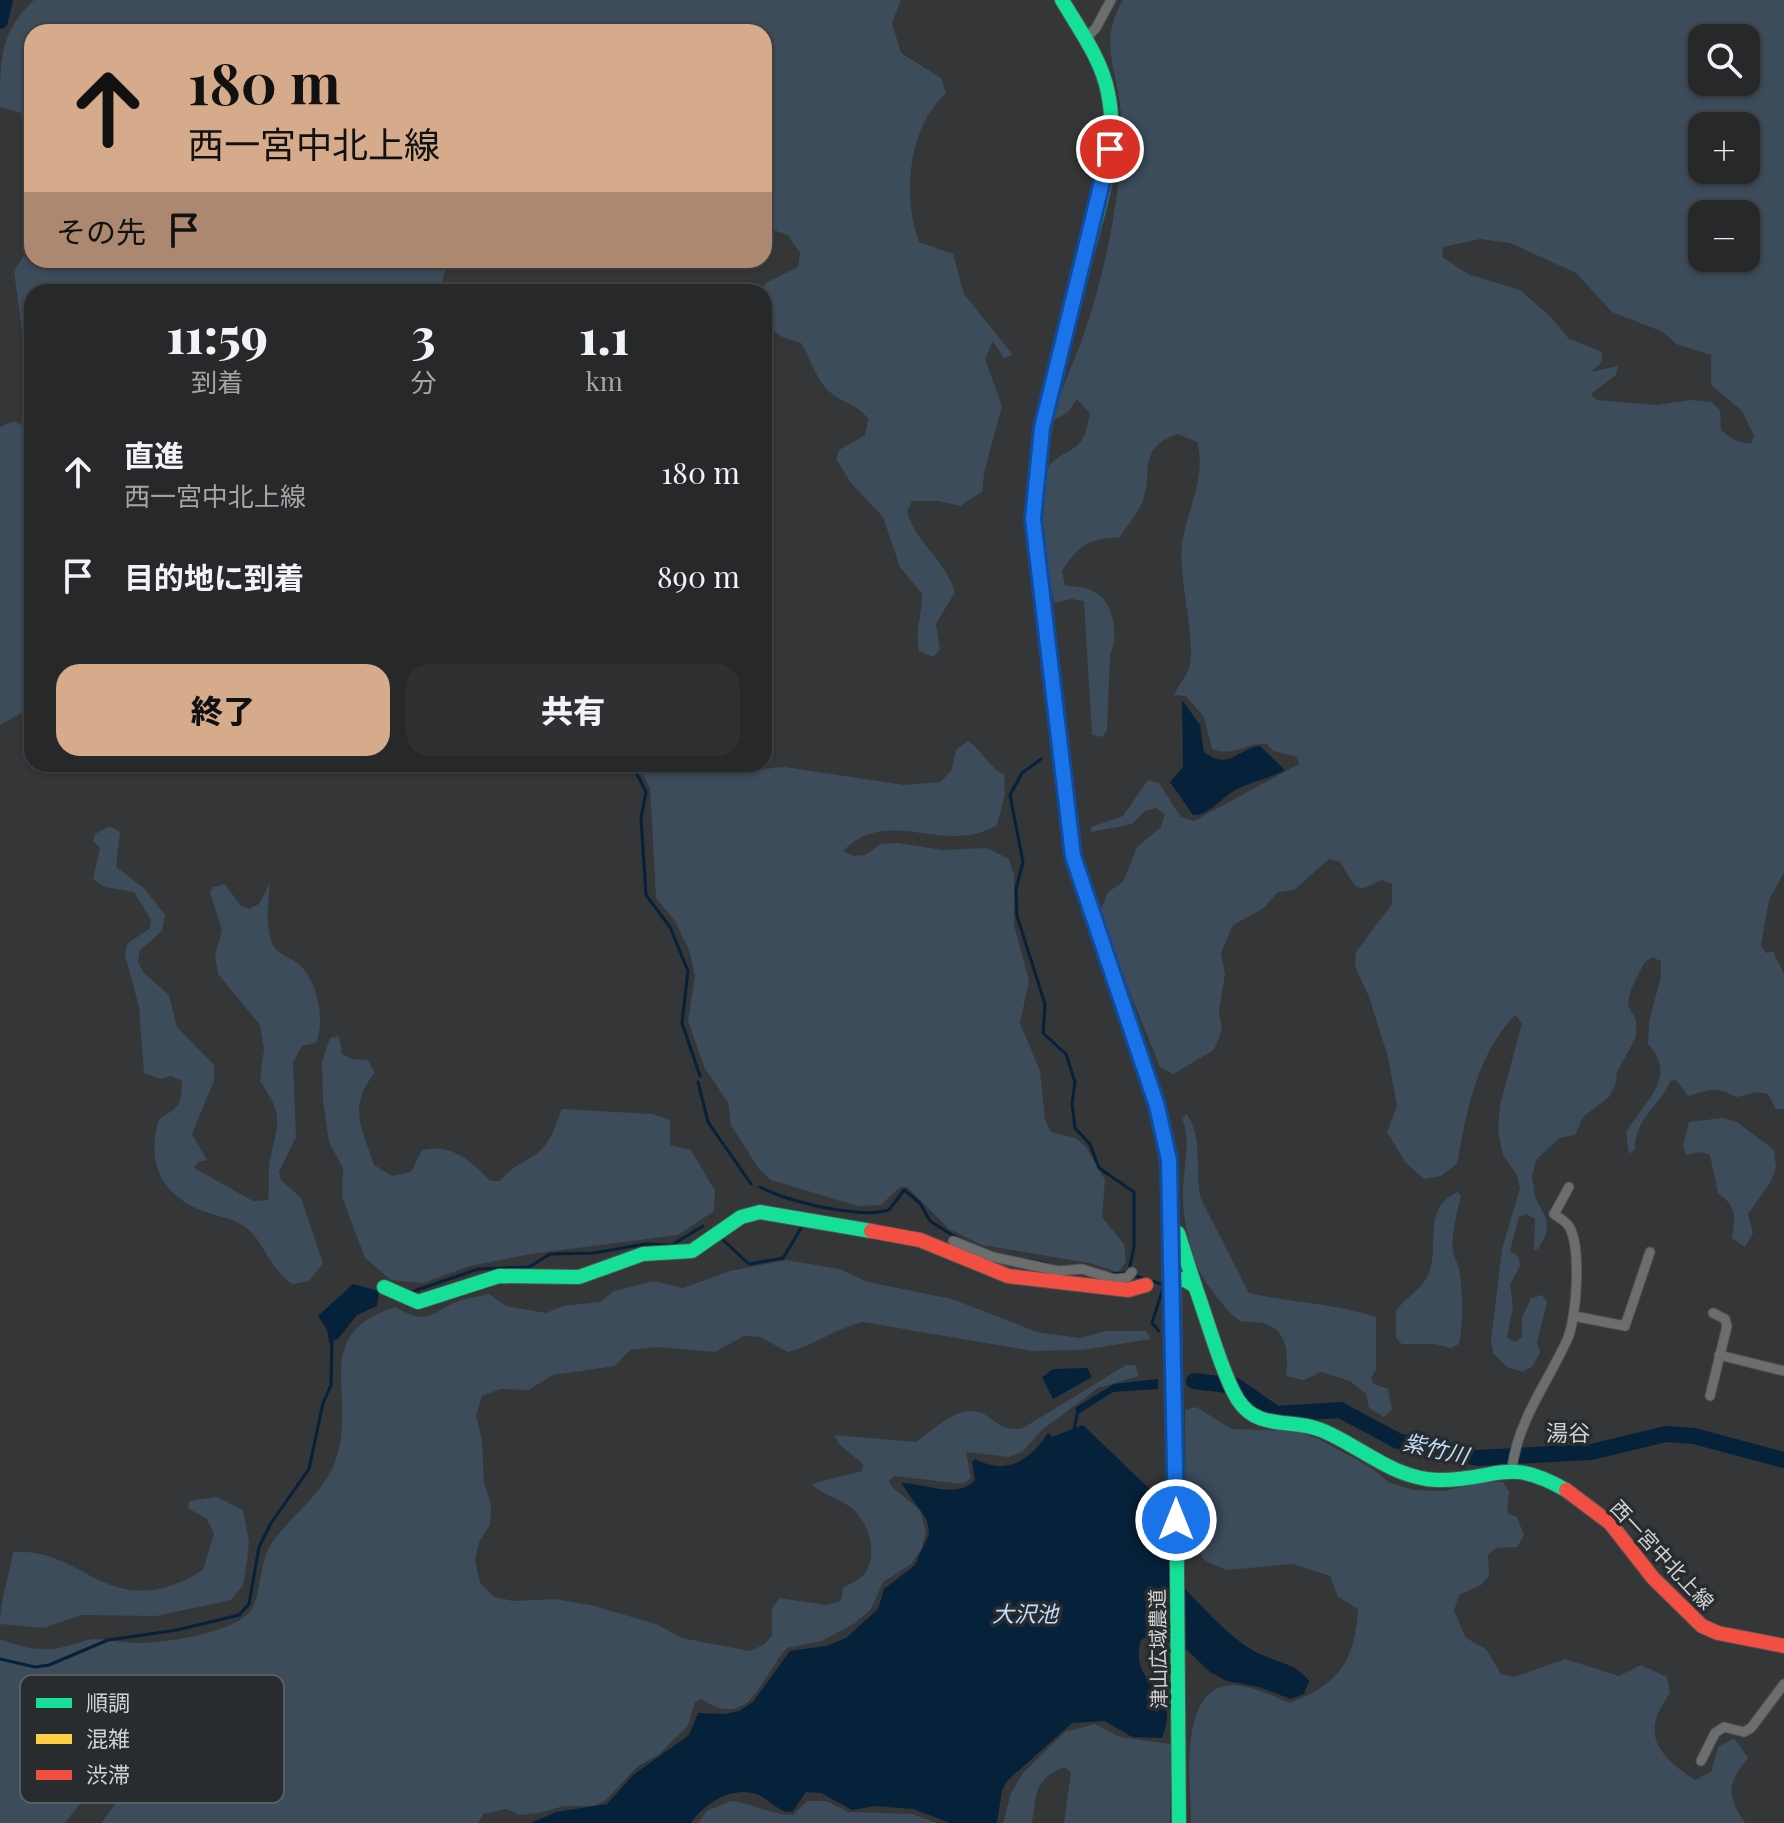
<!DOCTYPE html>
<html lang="ja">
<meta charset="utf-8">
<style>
:root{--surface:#27282a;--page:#2f3032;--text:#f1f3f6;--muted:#a4a6a8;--line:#434447;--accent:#d6ab8b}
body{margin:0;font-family:"Playfair Display","Noto Sans JP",serif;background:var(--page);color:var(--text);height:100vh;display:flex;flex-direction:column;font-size:30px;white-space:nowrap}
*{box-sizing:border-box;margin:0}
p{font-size:26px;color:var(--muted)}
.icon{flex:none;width:44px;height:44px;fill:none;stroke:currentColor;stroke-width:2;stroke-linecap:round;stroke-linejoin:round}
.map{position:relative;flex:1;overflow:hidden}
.side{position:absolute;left:24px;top:284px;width:748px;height:488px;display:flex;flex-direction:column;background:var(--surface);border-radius:24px;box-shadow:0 2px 6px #0004,0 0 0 2px var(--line)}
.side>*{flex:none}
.hud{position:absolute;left:24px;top:24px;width:748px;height:244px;border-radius:24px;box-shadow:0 2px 6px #0004,0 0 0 2px var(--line);background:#d6ab8b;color:#111;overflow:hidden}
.controls{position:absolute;left:1688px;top:24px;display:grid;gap:16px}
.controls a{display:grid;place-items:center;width:72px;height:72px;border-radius:16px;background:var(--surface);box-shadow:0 2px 6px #0004,0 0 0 2px var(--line);font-size:40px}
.pin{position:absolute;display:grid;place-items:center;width:68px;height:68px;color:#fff;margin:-34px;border:4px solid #fff;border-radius:50%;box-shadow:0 2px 8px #0007}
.me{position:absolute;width:88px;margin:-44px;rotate:0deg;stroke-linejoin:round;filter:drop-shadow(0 0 6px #0008)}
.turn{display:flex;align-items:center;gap:28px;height:168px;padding:0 32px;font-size:36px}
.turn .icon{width:104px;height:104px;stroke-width:2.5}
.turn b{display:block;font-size:56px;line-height:68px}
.then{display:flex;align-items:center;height:76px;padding:0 32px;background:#0003;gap:16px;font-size:30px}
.eta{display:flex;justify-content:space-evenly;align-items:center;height:136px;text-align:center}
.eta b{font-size:48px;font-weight:800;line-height:56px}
.button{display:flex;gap:16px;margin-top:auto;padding:16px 32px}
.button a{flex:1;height:92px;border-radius:24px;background:var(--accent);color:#111;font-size:32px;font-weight:800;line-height:92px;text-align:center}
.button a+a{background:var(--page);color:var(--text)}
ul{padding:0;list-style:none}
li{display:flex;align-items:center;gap:24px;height:104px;padding:0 32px}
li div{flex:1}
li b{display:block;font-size:30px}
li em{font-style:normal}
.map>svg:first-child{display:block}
.green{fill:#3c4c5b;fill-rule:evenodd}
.water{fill:#06213a}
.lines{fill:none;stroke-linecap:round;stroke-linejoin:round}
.stream{stroke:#06213a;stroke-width:3}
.river{stroke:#06213a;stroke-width:16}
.street-casing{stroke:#505253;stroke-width:11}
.fast-casing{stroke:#505253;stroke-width:16}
.slow-casing{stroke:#505253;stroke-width:16}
.jam-casing{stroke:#505253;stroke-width:16}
.street{stroke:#6b6d6f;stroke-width:9}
.fast{stroke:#16e098;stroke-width:14}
.slow{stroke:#ffcf43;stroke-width:14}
.jam{stroke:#f24e42;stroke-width:14}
.route-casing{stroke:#114b97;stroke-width:20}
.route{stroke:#1a73e8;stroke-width:14}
.labels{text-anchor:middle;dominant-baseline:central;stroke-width:7;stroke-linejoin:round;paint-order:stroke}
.street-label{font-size:20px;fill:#d0d2d4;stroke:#292c2f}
.neighbourhood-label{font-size:22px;fill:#d0d2d4;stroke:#292c2f}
.water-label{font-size:22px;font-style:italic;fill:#bfdefe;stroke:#292c2f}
.key{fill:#292c2f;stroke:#5b5e61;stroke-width:2}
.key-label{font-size:22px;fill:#d0d2d4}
</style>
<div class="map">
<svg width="1784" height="1823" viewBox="0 0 1784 1823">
<rect width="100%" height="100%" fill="#343638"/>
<g class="green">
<path d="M34,0H901L892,23L901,53L941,78L946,93C908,128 902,196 919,242L953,254L964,294L1013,355L1004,358L993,341L985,359L1002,406L984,473L982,492L960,506L938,501H912L907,512C917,544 946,561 955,592L936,624L940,650L933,657L919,651C915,626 922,618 922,594L900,567L883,517L851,483L836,459L839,450L865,435L868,419C859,405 844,404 831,393C816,381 811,359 801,343L782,337L764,323V292H757L768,282L798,267L800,253L788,235L764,227V32H32V116L0,107C0,58 0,32 34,0Z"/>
<path d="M1123,0H1784V872L1769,900L1761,945L1766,953L1773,951L1784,974V1109H1776L1768,1094L1757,1092L1737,1097L1720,1090H1709L1688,1096L1676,1080L1670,1081C1660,1107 1635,1117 1635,1149L1629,1154L1626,1132C1644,1102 1679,1077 1648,1044L1649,1021L1661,977V961L1652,957L1644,963L1631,989L1628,1005L1636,1020V1037L1617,1072L1616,1083L1609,1097L1583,1117L1575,1135L1559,1138L1536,1160L1532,1176L1535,1197L1547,1220L1546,1235L1538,1249L1534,1250L1535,1219L1526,1214L1519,1217L1510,1251L1519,1257L1520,1266L1510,1285L1513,1307L1507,1338L1515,1342L1522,1337V1318L1531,1298L1542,1295L1547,1302L1537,1343L1540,1352L1533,1366L1523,1372L1507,1367L1493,1353L1491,1340L1502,1249L1520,1188L1517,1175L1503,1155L1498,1131L1500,1105L1522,1023L1515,1015C1476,1056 1467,1110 1457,1164L1441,1176L1424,1179L1405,1162L1387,1132L1397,1106L1388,1057L1369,997L1355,966L1356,952L1392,904V884L1382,880L1362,889L1354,885L1340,862L1329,859L1294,890L1278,892L1264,908L1233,925L1221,953L1225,974L1219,1011L1222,1030L1214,1050L1173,1074L1160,1067L1106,934L1101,909L1108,892L1123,882L1137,847L1161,827L1165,814L1156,808L1145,811L1132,824L1091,832V827L1123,816L1148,780L1159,783L1181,817L1194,821L1299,764L1297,757L1273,751L1267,744C1246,742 1234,758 1212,749L1204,717L1186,696L1174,695C1178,686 1186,677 1189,668C1197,644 1178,577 1182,544C1187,509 1207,477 1197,442L1178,434C1133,450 1156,474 1141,505C1136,516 1126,527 1120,537C1088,539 1079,545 1062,571L1065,585C1076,587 1087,587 1097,593C1114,604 1119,637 1110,654L1107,730L1103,737L1092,735L1084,601L1071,599L1055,603C1045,577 1034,490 1049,466C1057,454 1077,451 1083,438C1087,431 1088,421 1090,414L1077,399L1068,412L1054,420C1059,389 1074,364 1084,334C1100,287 1112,235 1118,186C1120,164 1122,140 1121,118C1120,74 1096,44 1123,0ZM1702,38H1746V82H1702ZM1702,126H1746V170H1702ZM1702,214H1746V258H1702ZM1480,239L1510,243L1576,273L1612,312L1663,332L1676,344L1711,355V385L1742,411L1754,436L1751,444L1734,440L1721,430L1720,410L1711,402L1691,400L1656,405L1596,400L1591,394L1616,375L1618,366L1591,372L1602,362V352L1568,338L1551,317L1520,290L1468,274L1442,257L1443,247Z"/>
<polygon points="30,246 32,260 452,260 444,274 440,292 32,292 32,357 23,339 14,271"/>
<polygon points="14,421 32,431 32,707 0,725 0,427"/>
<path d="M968,741C984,751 986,766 1004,774L1005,794L997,825C944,857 888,804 843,851L854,856L865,855L881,844L898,843L943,850L987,848L1009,859L1014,875V925L1029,981L1020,1023L1040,1071L1045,1119L1051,1132L1075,1138L1086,1147L1105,1180L1102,1217L1124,1244L1126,1262L1118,1272L1089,1263L982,1245L949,1229L907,1187H900L881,1205L858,1206L771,1180L759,1169L731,1125L728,1102L705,1069L688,1021L695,976L689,950L675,921L656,898L650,788L637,764H734L752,770L785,767L904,785L940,782L951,771L956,750Z"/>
<path d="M110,826L120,832L116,867L144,888L165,915L162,931L140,950L138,962L144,973L169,995L177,1027L214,1065V1081L192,1134L207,1160L198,1162L194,1168L253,1201L268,1200C270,1187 267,1173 270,1160C278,1120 285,1118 260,1081L264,1049L260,1025L218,974L215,955L222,930L210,893L213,887L225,884L241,906L249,909L259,904L270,883C268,902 265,927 273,945C280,957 294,958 302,967C319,987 325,1021 316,1043L302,1046L293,1062L296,1137L279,1172L281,1180L301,1198L323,1263L309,1281L292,1284C267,1266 263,1239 245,1227C232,1217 213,1216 198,1209C158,1191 147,1159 159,1119C180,1106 181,1107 182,1081L171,1076L160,1079L144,1073L139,1007L125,955L127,944L150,928L151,920L134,892L105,887L93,879L100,848L93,841L95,834Z"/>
<path d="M339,1036L342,1054L352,1059L368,1060L375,1073C347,1106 362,1128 374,1165L392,1176L411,1172L422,1150C451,1143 471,1160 490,1181H500C514,1165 520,1165 536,1154C550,1145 556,1124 562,1109L652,1114L670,1120V1145L691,1150L715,1191L714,1211L678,1235L531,1254L470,1266L423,1283L391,1280L365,1258L342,1197L343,1168L329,1142L323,1100L322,1062L330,1038Z"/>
<path d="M1187,1114C1204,1141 1194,1170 1201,1199L1249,1293C1291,1303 1335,1303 1376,1317V1370L1371,1378L1374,1384L1388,1389L1392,1410L1384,1417L1369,1408L1366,1394L1350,1381L1321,1372L1304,1380L1286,1376C1288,1357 1289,1332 1266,1324C1258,1321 1249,1323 1241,1321C1230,1317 1203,1280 1199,1270C1190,1248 1183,1221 1183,1197C1182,1172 1192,1142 1182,1118Z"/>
<path d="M1722,1118L1737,1122L1774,1150L1776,1168L1770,1183L1748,1214L1753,1233L1745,1247L1732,1238C1736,1216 1736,1206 1718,1193L1710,1155L1702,1152L1686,1155L1683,1146L1689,1122Z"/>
<path d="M1458,1192L1461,1196C1457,1214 1451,1233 1453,1252C1454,1258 1458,1263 1459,1269C1463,1289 1463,1324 1459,1344L1451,1348L1435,1344H1402L1396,1338V1311C1404,1299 1419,1291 1426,1279C1443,1249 1419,1209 1458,1192Z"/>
<path d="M786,1260L840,1269L868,1282L952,1299L1037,1332L1080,1338L1106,1331H1146L1151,1339L1082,1350L1032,1351L863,1322C836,1328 815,1345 788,1352L760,1337L744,1336L715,1352L658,1347L630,1350L615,1366L553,1375L528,1390L500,1389L482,1396L476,1415L482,1441L484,1483L491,1504L490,1525L479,1542L475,1560L480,1583L494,1597L513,1601L556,1599L594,1606L656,1624L682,1638L750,1651L765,1644L772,1635V1609L779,1598L826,1605L841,1601L843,1588C849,1584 860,1580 864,1574C879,1556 869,1524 854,1510C842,1499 824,1496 811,1484L862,1471L863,1464L840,1445L834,1435L916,1442C932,1431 951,1411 971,1411C992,1410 995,1434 1023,1428L1126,1365H1135L1139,1376L1098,1388L1042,1430L1022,1452L1009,1457L966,1452L971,1478L963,1484L894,1476L889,1481L892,1487L920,1510L926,1531L922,1548L911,1564L883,1582L871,1609L855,1623L822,1641L787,1648C760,1677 751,1732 701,1699L695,1702L688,1726L659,1754L637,1767L606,1800L594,1806H564L538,1813L520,1815L506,1809L483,1814L478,1823H101L129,1786L146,1749C110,1763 88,1793 65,1823H0V1639C18,1646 40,1652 59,1648C71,1646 83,1640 94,1639C108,1639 123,1643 137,1643C165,1643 242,1633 254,1605C261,1587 260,1563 270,1546C289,1516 324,1495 336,1459C358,1395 308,1335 395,1307C424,1323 425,1318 452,1304C463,1298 477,1297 489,1294L506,1306L546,1313L563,1306L600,1302L614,1291L653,1281L683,1288L730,1271Z"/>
<path d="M1196,1407L1232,1429L1295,1431L1317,1438L1370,1467L1390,1483L1414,1490L1443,1491L1484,1482H1503L1509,1492L1507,1513L1517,1517L1524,1535L1517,1547L1496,1548L1488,1555L1489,1576L1481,1585L1459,1595L1454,1611L1466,1638L1486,1649L1501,1674L1514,1677L1565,1659L1619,1676L1641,1665L1667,1677L1670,1693C1640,1734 1657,1755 1695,1780L1711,1772L1718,1747L1734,1738L1748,1758C1727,1784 1726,1795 1745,1823H1191C1191,1787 1178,1697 1224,1686C1243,1681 1272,1696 1290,1703C1339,1684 1355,1661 1358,1609L1338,1597L1330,1576L1293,1564L1226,1570L1204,1560L1186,1526L1185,1410Z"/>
<path d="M217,1497L243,1510L249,1541L247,1561L243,1585L231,1600L156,1616L81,1615L44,1628L0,1624C0,1598 9,1578 13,1552C85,1546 110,1628 203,1570L214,1534L207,1519L188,1508L189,1501Z"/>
<path d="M1095,1724L1120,1737L1171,1744L1170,1823H1064L1071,1772L1064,1767C1033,1781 1037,1792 1032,1823H1003L1011,1793L1023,1773L1065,1732Z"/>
<path d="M730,1801C753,1803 771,1815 793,1815L807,1801H826L849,1812L912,1814L937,1823H698L707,1811Z"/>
</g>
<g class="water">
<path d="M1182,700L1200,725L1204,752C1229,771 1237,749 1260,746L1285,770C1269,779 1251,782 1237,789C1223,796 1209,816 1193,815L1170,782L1183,767Z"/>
<polygon points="353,1284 379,1291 377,1306 357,1315 338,1339 331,1340 330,1346 327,1330 318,1316"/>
<polygon points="1087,1368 1092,1377 1053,1399 1042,1377 1053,1369"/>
<polygon points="1158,1379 1158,1389 1113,1392 1078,1414 1075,1408 1114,1384"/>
<path d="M1083,1425L1162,1501L1171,1535L1173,1576C1195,1599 1229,1638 1256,1652C1274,1662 1297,1663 1309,1681L1304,1694L1291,1699L1259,1687L1227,1681L1210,1672L1187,1650L1151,1635L1141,1640C1127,1691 1184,1683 1162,1738L1132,1737L1105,1721L1072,1723L1008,1780L1002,1790L997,1823H950L913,1809L875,1806L852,1810L821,1793L806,1792L793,1811L786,1812C773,1807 765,1795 752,1793C729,1788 703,1805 691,1823H531L556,1812L607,1804L633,1775L689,1735L698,1713L725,1714L739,1711L753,1702L790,1651L826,1646L846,1638L878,1609L884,1589L915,1565L929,1534L927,1520L901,1483C924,1483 958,1500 975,1480L972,1462L975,1459C1007,1476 1030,1460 1048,1433L1052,1437Z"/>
</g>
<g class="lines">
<g class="stream">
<polyline points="1041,759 1022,773 1010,795 1023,862 1016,889 1017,916 1045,1004 1043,1033 1066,1054 1075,1082 1072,1104 1075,1128 1090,1144 1099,1168 1134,1192 1134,1247 1129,1270"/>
<polyline points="632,764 646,792 641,818 646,895 670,927 688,971 682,1023 700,1076"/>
<polyline points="698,1082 708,1122 751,1184"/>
<path d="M760,1187C789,1202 859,1219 889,1210L904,1190L920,1203L930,1221L957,1238"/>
<polyline points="723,1240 749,1264 783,1258 803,1225"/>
<polyline points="1028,1260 1048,1264"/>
<polyline points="1110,1274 1126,1273"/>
<polyline points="1133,1275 1164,1285 1152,1323 1159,1331"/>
<polyline points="411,1292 478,1269 529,1267 550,1254 594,1253 645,1244 672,1245 703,1226"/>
<polyline points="1074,1429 1078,1410"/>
<polyline points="0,1659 35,1667 49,1665 108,1640 177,1630 239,1615 249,1604 259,1547 271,1523 309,1469 323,1403 331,1385 332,1338"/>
</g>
<g class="river">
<polyline points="0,21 5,0"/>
<polyline points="1194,1381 1236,1386 1276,1414 1340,1410 1398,1441 1477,1458 1591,1452 1666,1434 1694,1436 1784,1460"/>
</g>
<defs>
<g id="street">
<polyline points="1086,38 1096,28 1111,0"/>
<polyline points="953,1241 993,1257 1058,1271 1082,1269 1114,1279 1127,1278 1132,1272"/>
<polyline points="1574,1316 1625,1326 1650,1252"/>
<polyline points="1719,1355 1784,1371"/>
<polyline points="1710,1396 1727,1326 1725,1319 1713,1313"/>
<path d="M1512,1468C1519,1418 1547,1384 1567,1340C1577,1319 1582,1243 1568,1225C1565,1221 1558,1217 1554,1214L1569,1187"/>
<polyline points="1701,1761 1715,1733 1724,1727 1744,1732 1751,1728 1784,1684"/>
</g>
<g id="fast">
<path d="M1035,494C1043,414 1063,345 1083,267C1097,213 1120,149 1108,93C1102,60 1079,29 1062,0"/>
<polyline points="1178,1233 1195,1286"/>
<path d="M1174,1283L1183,1279L1195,1286C1206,1316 1223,1376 1238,1400C1258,1431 1291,1418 1321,1430C1359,1445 1393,1479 1438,1480C1497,1481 1505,1455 1566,1490"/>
<polyline points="384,1287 418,1302 499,1276 579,1277 643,1254 692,1251 741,1217 760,1212 871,1231"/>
<polyline points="1176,1446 1179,1823"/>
</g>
<polyline id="slow" points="1056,712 1073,856 1157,1106 1166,1146"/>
<g id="jam">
<polyline points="1035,494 1033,519 1056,712"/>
<polyline points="1166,1146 1174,1283 1176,1446"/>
<polyline points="871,1231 920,1240 1008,1276 1128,1290 1146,1285"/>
<polyline points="1566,1490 1610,1523 1653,1578 1702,1626 1718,1633 1784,1646"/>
</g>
</defs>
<use href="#street" class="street-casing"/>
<use href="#fast" class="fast-casing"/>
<use href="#slow" class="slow-casing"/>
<use href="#jam" class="jam-casing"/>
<use href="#street" class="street"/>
<use href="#fast" class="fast"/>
<use href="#slow" class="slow"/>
<use href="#jam" class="jam"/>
</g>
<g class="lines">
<defs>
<polyline id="route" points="1110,149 1042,428 1033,519 1073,856 1157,1106 1169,1160 1176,1520"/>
</defs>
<use href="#route" class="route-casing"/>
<use href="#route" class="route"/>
</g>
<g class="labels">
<g class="street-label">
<text transform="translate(1663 1554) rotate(47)">西一宮中北上線</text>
<text transform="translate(1157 1649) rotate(-91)">津山広域農道</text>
</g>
<g class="neighbourhood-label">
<text x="1568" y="1432">湯谷</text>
</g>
<g class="water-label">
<text transform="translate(1436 1448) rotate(13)">紫竹川</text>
<text x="1025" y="1613">大沢池</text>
</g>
</g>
<rect x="20" y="1675" width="264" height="128" rx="12" class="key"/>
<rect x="36" y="1698" width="36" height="10" fill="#16e098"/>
<rect x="36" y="1734" width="36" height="10" fill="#ffcf43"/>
<rect x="36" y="1770" width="36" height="10" fill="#f24e42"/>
<g class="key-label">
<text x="86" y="1711">順調</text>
<text x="86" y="1747">混雑</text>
<text x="86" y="1783">渋滞</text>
</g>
</svg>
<div class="controls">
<a><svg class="icon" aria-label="search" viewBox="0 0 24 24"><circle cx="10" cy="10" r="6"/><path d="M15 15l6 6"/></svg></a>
<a>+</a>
<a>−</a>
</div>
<div class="pin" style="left:1110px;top:149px;background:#d93025"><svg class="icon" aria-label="arrive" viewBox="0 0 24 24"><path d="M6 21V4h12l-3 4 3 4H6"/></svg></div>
<svg class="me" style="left:1176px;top:1520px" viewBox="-20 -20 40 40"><circle r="17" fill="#1a73e8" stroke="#fff" stroke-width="3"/><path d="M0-11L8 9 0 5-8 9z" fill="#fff"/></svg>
<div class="hud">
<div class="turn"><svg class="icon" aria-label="ahead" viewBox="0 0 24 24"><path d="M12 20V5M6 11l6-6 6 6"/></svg><div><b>180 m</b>西一宮中北上線</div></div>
<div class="then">その先<svg class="icon" aria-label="arrive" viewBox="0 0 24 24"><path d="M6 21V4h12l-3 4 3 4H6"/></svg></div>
</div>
<section class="side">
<div class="eta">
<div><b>11:59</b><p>到着</p></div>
<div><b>3</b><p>分</p></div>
<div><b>1.1</b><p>km</p></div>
</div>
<ul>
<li><svg class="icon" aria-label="ahead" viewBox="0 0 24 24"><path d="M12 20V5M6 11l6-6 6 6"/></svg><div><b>直進</b><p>西一宮中北上線</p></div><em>180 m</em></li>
<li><svg class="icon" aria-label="arrive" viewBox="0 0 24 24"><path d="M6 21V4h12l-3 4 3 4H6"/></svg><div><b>目的地に到着</b></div><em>890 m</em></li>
</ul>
<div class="button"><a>終了</a><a>共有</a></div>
</section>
</div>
